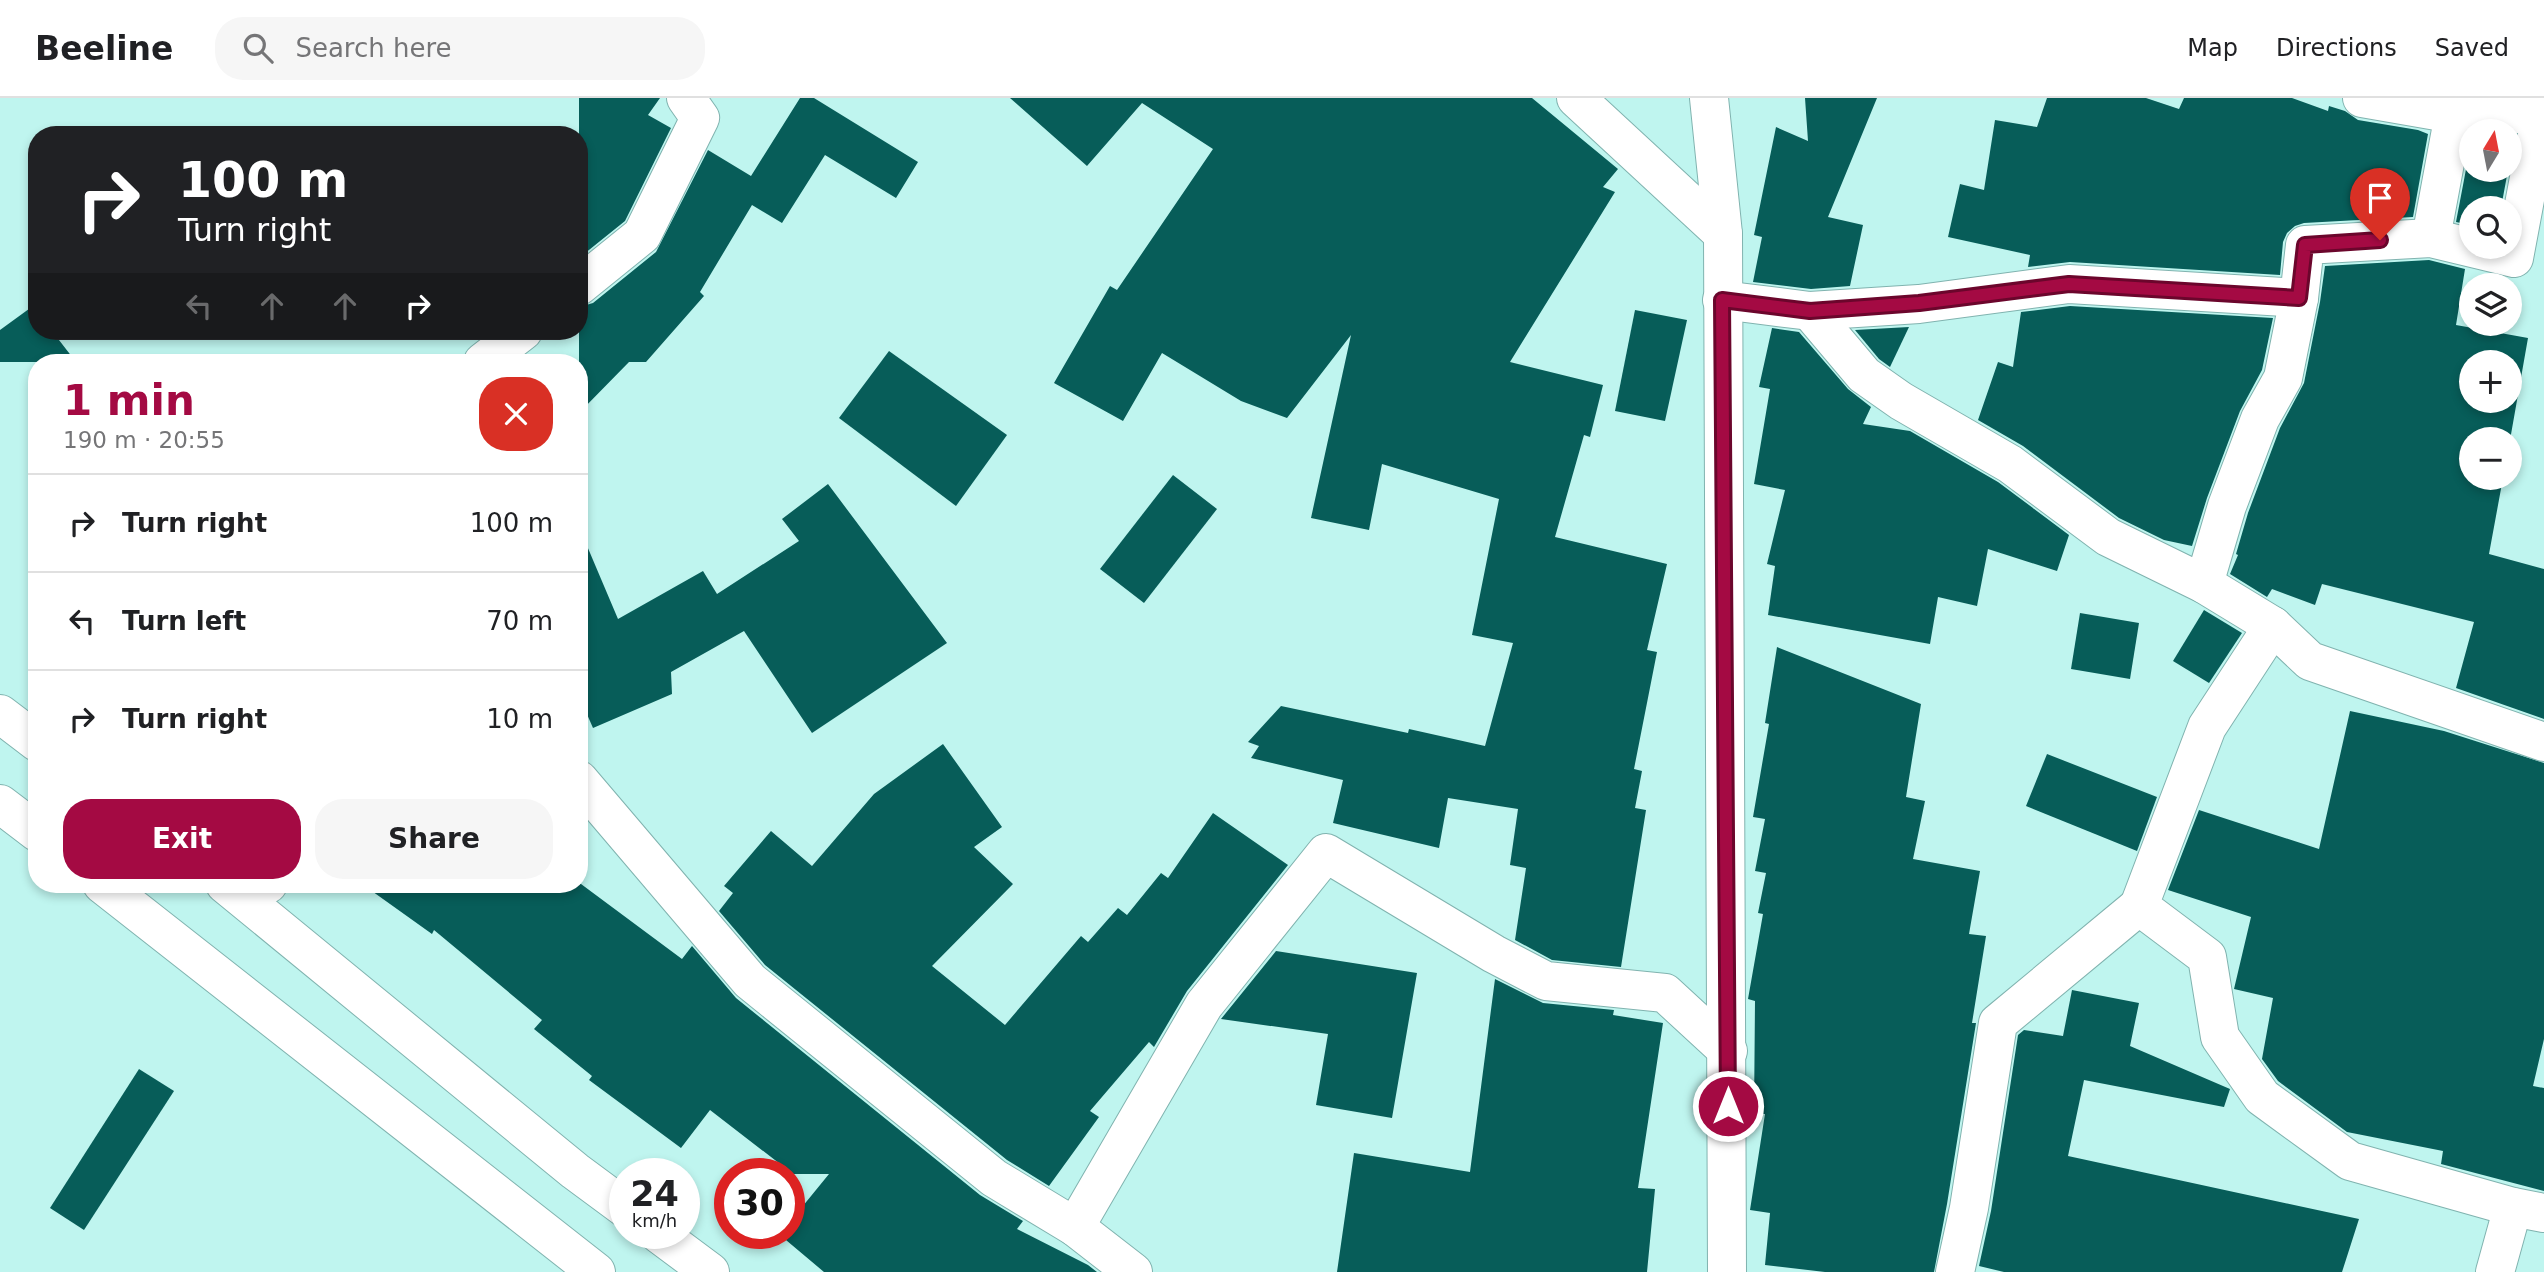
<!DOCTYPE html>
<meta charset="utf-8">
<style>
:root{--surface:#fff;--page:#f6f6f6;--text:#202124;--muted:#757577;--line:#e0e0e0;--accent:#a40a43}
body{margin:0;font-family:"DejaVu Sans",sans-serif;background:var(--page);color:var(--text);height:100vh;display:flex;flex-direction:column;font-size:26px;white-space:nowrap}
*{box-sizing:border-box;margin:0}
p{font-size:23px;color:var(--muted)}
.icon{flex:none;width:38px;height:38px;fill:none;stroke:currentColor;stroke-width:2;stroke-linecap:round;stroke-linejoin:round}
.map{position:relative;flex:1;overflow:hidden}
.details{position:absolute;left:28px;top:256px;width:560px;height:539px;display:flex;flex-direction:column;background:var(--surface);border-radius:28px;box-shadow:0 4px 10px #0003}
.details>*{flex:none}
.banner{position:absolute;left:28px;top:28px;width:560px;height:214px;border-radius:28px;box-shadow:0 4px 10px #0003;background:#202124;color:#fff;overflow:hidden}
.needle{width:46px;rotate:10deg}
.controls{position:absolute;left:2459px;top:21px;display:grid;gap:14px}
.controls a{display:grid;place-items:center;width:63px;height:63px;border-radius:50%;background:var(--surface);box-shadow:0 4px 10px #0003;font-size:35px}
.speed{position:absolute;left:609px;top:1060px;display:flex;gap:14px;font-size:35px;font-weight:700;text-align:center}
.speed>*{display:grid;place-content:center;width:91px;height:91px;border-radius:50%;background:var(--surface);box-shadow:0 4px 10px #0003;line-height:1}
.speed small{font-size:18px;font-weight:400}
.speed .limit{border:10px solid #d22;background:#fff;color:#111}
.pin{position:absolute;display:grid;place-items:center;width:60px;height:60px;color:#fff;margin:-72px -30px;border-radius:50% 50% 50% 0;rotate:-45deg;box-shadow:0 0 7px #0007}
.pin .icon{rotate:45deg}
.me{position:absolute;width:77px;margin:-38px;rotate:0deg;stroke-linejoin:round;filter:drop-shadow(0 0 5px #0008)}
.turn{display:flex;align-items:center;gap:24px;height:147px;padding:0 35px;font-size:32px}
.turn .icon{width:91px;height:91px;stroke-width:2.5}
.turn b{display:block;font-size:49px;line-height:60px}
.lanes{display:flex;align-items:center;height:66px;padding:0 35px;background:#0003;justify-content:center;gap:35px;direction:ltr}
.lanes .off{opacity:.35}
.round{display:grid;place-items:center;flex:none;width:74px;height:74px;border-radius:28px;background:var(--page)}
.head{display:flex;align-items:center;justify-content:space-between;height:119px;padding:0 35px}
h1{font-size:42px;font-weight:800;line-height:52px;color:var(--accent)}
.cta{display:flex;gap:14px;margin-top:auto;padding:14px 35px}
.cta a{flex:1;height:80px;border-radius:28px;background:var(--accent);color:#fff;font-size:28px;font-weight:800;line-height:80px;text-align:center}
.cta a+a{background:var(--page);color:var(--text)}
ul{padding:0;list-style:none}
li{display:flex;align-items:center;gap:21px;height:98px;padding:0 35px;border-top:2px solid var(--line)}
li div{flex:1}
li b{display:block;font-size:26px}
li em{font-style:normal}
header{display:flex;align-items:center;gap:42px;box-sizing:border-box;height:98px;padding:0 35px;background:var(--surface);border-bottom:2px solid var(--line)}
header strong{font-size:33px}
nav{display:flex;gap:38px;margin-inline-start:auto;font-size:24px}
.search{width:490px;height:63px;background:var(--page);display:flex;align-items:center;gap:18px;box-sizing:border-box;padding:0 24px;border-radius:28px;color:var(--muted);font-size:26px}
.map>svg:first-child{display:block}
.building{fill:#075d59;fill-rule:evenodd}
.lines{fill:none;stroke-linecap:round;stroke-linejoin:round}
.street-casing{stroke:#80b3af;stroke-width:40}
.secondary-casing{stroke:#80b3af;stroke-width:40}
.highway-casing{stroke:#80b3af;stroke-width:40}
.street{stroke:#fff;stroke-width:38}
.secondary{stroke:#fff;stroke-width:38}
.highway{stroke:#fff;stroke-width:38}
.route-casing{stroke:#6b062c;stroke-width:18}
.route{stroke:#a40a43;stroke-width:12}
</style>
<header>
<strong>Beeline</strong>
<div class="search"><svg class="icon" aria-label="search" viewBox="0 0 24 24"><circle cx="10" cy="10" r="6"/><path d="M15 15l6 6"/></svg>Search here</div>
<nav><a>Map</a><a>Directions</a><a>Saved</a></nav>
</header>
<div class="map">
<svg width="2544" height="1174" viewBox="0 0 2544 1174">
<rect width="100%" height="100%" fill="#bff5ef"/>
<g class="building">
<polygon points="579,0 660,0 648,17 671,30 625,123 579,160"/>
<polygon points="800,0 814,0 918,64 896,100 825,57 782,125 752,107 700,194 704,198 646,264 629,264 579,315 579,209 593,205 656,154 708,52 751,78"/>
<polygon points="1010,0 1532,0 1618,71 1603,89 1615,94 1510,264 1603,287 1590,339 1584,337 1555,439 1667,466 1647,552 1657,554 1634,671 1642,673 1635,710 1646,712 1621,869 1552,862 1515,842 1526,770 1510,767 1518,711 1448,700 1439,750 1333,725 1343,682 1251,660 1259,648 1248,644 1281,608 1408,635 1409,631 1485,648 1513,545 1472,537 1499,401 1382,366 1369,432 1311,420 1351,237 1287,320 1241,303 1162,255 1123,323 1054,285 1110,188 1117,192 1213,51 1142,5 1087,68"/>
<polygon points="1805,0 1877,0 1828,119 1863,127 1850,188 1811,191 1753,184 1762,139 1754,137 1776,29 1808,43"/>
<polygon points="2047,0 2146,0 2179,11 2184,0 2292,0 2328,13 2329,8 2345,13 2358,22 2418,32 2428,36 2413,119 2304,125 2295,128 2287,135 2283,144 2280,177 2070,164 2028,169 2030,157 1948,139 1960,86 1984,92 1995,22 2037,29"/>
<polygon points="2471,45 2471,72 2508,72 2501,110 2471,110 2471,127 2456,124"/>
<path d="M2429,162L2465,171L2456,227L2528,240L2510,342L2471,341V380H2503L2489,456L2544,471V621L2456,590L2474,524L2322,486L2315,507L2272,491L2267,499L2230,476L2238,457L2236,456L2248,415L2280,330L2304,285L2320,204L2325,168ZM2471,264H2510V303H2471Z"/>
<polygon points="33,208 37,213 37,233 52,233 76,264 0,264 0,232"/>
<polygon points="2070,208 2273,220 2262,272 2240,313 2207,400 2192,448 2164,442 2119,420 2023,348 1978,322 1998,264 2013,269 2021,214"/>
<polygon points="1635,212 1687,222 1665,323 1615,313"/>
<polygon points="1909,229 1890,269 1879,261 1855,232"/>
<polygon points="1772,230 1799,234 1848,291 1871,309 1863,326 1910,333 1998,384 2069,437 2057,473 1988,451 1977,508 1938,499 1930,546 1768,517 1775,468 1767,466 1785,392 1754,386 1770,291 1759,289"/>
<polygon points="889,253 1007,337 956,408 839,320"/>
<polygon points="1173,377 1217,411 1144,505 1100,471"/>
<polygon points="828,386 947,545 812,635 744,533 671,574 672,596 593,630 579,598 579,429 618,521 703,473 717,496 799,443 782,421"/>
<polygon points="2204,512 2242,535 2209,585 2173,563"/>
<polygon points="2080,515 2139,525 2130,581 2071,571"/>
<polygon points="1777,549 1921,606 1906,699 1925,703 1913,761 1980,773 1969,836 1986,838 1972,925 1976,925 1947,1106 1934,1174 1825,1174 1765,1167 1770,1115 1750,1112 1765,1016 1754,1016 1755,903 1748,901 1763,816 1758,815 1766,775 1755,773 1765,721 1753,719 1769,626 1765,625"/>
<polygon points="2350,613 2444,633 2544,665 2544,941 2533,988 2544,990 2544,1093 2441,1066 2443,1053 2347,1034 2278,983 2262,961 2273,900 2234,891 2251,819 2168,792 2199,712 2319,751"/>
<polygon points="943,646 1002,729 974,749 1013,786 932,868 1005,927 1081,838 1088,844 1118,810 1127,817 1161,775 1168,780 1213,715 1288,767 1187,893 1154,949 1149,944 1090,1013 1099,1019 1049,1088 1007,1062 765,867 719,813 733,795 724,788 771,733 812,768 874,696"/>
<polygon points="2047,656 2157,699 2137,753 2026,708"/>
<polygon points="362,786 581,786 682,861 692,848 736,900 980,1097 1023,1123 1017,1131 1088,1167 1097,1174 824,1174 780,1137 789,1136 789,1125 829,1076 793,1076 710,1012 681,1050 589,982 592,978 534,931 542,922 434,832 432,836"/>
<polygon points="1276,853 1417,875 1392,1020 1316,1007 1328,936 1221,921"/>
<polygon points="1495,881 1543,905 1614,912 1613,917 1663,925 1638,1090 1655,1091 1647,1174 1337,1174 1354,1055 1470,1074"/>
<polygon points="2072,892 2139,905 2130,948 2230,991 2224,1009 2084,982 2068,1058 2359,1121 2342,1174 2004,1174 1979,1168 1991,1113 2018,937 2024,932 2063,938"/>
<polygon points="139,971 174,993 84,1132 50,1110"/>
</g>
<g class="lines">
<defs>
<g id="street">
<polyline points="1576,0 1723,136"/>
<polyline points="1709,0 1723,136 1727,1174"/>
<polyline points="2362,0 2454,16 2544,16"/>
<polyline points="2431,140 2454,16"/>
<polyline points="579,188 642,137 700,20 686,0"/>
<polyline points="1722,202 1810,213 1919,206 2069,186 2299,200"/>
<polyline points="1810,213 1864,277 1901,303 2010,366 2108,439 2204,486 2273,528 2310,563 2544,644"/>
<polyline points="483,264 523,233"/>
<polyline points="2204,486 2227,408 2260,321 2283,280 2299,200 2305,147 2431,140 2514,160 2541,16"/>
<polyline points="2273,528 2207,629 2139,808 2207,859 2220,939 2262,999 2350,1063 2513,1109 2544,1115"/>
<polyline points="579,682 750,883 994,1080 1075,1129 1133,1174"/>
<polyline points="244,799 268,786"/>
<polyline points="1075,1129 1204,907 1326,755 1494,856 1546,883 1665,895 1728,953"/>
<polyline points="1955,1174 1969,1110 1998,925 2139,808"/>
<polyline points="2495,1174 2513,1109"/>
</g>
<g id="secondary">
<polyline points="0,616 37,644"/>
<polyline points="225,786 575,1073 625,1110"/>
<polyline points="659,1136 710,1174"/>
</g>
<g id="highway">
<polyline points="0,706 37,734"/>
<polyline points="102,786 596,1174"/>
</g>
</defs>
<use href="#street" class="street-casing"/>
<use href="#secondary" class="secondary-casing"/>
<use href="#highway" class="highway-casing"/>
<use href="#street" class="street"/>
<use href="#secondary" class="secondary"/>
<use href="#highway" class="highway"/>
</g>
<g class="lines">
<defs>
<polyline id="route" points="1728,1008 1722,202 1810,213 1919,205 2069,186 2299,200 2305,147 2380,142"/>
</defs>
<use href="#route" class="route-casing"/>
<use href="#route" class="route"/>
</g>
</svg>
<div class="controls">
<a><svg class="needle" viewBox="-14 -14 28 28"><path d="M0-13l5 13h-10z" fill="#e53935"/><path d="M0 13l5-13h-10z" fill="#757577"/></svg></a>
<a><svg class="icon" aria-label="search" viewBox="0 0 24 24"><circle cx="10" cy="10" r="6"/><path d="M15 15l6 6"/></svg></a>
<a><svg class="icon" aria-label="layers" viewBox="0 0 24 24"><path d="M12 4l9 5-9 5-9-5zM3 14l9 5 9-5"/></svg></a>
<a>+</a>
<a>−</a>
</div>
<div class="speed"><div>24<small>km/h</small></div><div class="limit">30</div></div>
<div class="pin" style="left:2380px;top:142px;background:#d93025"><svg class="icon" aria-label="arrive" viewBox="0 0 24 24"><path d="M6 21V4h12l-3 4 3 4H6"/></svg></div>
<svg class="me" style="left:1728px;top:1008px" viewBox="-20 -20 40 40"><circle r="17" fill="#a40a43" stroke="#fff" stroke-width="3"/><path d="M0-11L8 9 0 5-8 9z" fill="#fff"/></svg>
<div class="banner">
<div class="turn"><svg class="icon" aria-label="right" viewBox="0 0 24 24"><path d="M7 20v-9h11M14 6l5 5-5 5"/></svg><div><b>100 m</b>Turn right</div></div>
<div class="lanes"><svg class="icon off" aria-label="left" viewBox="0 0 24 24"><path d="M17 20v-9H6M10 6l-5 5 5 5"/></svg><svg class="icon off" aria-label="ahead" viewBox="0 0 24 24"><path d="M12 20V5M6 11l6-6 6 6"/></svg><svg class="icon off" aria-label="ahead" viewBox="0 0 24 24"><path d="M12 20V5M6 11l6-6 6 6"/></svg><svg class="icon" aria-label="right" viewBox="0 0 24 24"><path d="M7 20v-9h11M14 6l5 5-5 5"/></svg></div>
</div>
<section class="details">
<div class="head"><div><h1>1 min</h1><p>190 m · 20:55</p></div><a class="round" style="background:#d93025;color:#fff"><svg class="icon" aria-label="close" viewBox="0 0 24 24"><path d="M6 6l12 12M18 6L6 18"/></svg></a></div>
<ul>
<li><svg class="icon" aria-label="right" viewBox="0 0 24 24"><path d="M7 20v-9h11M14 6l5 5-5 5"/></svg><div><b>Turn right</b></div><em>100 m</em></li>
<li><svg class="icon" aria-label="left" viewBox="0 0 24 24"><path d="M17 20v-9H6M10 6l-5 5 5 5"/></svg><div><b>Turn left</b></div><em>70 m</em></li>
<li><svg class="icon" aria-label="right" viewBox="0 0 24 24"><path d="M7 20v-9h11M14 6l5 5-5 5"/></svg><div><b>Turn right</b></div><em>10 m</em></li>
</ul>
<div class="cta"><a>Exit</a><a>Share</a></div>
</section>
</div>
